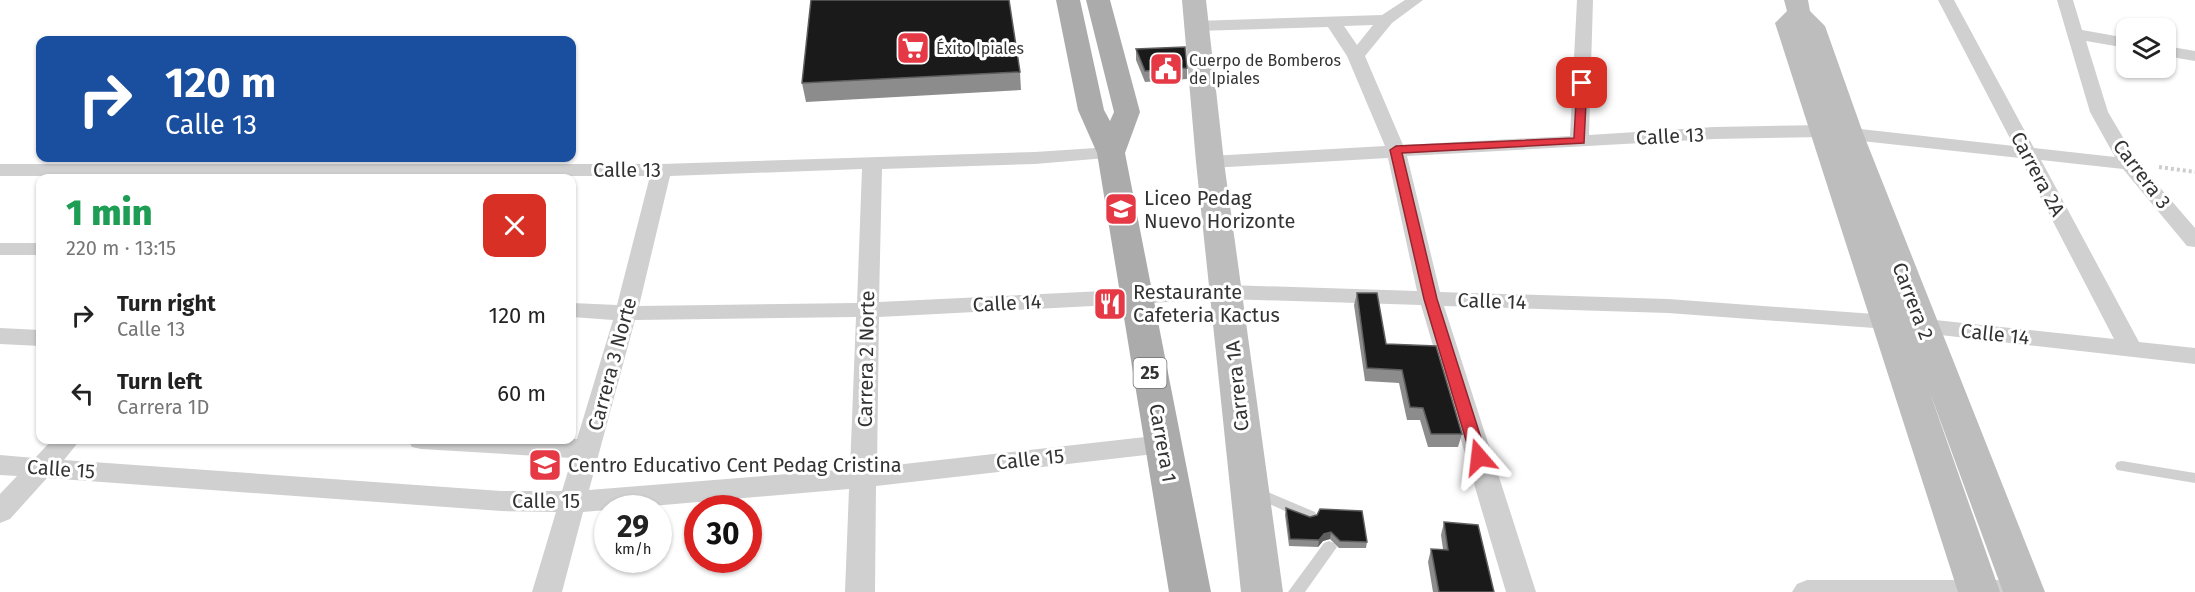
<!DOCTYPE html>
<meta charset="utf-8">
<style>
:root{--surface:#fff;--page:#f6f6f6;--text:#222;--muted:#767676}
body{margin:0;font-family:"Fira Sans",sans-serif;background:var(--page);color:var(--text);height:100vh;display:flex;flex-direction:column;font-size:22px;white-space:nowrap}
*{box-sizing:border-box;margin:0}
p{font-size:20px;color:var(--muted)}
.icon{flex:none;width:33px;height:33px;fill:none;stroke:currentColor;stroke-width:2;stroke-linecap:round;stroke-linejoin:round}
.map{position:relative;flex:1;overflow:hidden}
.drawer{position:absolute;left:36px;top:174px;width:540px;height:270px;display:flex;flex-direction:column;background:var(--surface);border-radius:12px;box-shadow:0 2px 4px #0004}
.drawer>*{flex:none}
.guide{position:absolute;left:36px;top:36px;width:540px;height:126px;border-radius:12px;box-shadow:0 2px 4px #0004;background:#1a4fa0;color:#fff;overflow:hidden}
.buttons{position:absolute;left:2116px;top:18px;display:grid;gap:12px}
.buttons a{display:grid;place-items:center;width:60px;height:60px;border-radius:12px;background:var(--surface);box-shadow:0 2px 4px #0004;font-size:30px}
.speed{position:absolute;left:594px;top:495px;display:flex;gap:12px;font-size:30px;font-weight:700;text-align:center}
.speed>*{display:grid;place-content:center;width:78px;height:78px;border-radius:50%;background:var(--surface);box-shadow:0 2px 4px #0004;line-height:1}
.speed small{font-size:15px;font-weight:400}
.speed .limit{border:9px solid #d22;background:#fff;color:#111}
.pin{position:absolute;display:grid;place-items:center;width:51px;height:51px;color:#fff;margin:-26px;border-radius:12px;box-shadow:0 3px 9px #0006}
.me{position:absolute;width:66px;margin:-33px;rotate:343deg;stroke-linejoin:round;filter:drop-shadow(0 0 4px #0008)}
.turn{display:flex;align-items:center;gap:21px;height:126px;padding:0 30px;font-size:27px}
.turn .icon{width:78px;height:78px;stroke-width:2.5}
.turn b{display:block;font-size:42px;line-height:51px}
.round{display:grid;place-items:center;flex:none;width:63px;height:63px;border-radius:12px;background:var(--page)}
.head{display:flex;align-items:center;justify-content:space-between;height:102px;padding:0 30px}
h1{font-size:36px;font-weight:800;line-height:45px;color:#1e9e55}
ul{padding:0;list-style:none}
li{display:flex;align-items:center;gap:18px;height:78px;padding:0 30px}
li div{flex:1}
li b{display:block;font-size:22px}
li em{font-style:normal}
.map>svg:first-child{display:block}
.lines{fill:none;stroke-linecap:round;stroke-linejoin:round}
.path{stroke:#cdcdcd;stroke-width:4;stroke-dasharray:3 3;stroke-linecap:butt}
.lane{fill:#d0d0d0;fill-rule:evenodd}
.street{fill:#d0d0d0;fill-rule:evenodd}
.secondary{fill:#bdbdbd;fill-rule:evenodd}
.primary{fill:#ababab;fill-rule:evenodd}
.wall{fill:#8c8c8c}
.shaded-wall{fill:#5f5f5f}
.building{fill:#1a1a1a;stroke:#5f5f5f;stroke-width:1.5}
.route{fill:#e63946;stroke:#96252e;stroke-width:1.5}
.labels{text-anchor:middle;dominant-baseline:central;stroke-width:6;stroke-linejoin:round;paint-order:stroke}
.far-poi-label{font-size:16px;fill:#333;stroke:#fff;text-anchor:start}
.shield{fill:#fff;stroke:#707070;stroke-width:1.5}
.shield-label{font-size:18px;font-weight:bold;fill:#333}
.street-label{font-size:20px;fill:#333;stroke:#fff}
.poi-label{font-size:20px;fill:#333;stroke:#fff;text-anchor:start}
</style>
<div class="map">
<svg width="2195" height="592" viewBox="0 0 2195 592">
<rect width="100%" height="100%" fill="#fff"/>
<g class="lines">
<polyline class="path" points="2159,167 2195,172"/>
<g class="lane">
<polygon points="2122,461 2195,473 2195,483 2117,470 2115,466 2117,462"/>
<polygon points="1256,487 1315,512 1317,516 1315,520 1310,522 1251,496 1249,492 1251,488"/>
<polygon points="1329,541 1334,543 1337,547 1305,592 1288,592 1324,543"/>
</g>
<g class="street">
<path d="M1405,0H1423L1392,23L1365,56L1403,145L1570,136L1577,0H1593L1589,135L1714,127L1824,125L2014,146L1938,0H1954L2034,148L2115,157L2090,112L2057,0H2073L2082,30L2127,38V48L2086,41L2108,112L2137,161L2195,228V247L2187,246L2123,169L2041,160L2139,342L2195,348V364L1888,329L1668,313L1444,306L1536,592H1506L1421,305L1227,299L879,317L877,467L1163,435L1172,437L1176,444L1172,451L1163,453L876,486L875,592H845L849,489L583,512L562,592H532L556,512L501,511L47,478L10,519L0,523V494L17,476L0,475V455L35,458L52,440H80L64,460L501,491H562L572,458L421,449L412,447L408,440L577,439L613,320L572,317V303L617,305L650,176H0V164H661L1035,152L1111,147L1118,149L1121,153L1118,157L1035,164L882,169L879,302L1227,285L1417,291L1388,158L1210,168L1200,162L1210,156L1385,146L1347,56L1328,27L1196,31L1188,26L1196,21L1382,15ZM1373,25L1357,45L1344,26ZM1824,137L2020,158L2114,339L1888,315L1668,299L1440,292L1407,156L1714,139ZM862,169L857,303L639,306L670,176ZM856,317L850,469L589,490L635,320Z"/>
<polygon points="2166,46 2195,51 2195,61 2166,56"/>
<rect x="0" y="243" width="40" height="12"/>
<polygon points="0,328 40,330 40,346 0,344"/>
<polygon points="1807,580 1998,580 2008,584 2013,592 1792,592 1797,584"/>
</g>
<g class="secondary">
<polygon points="1182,0 1206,0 1224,162 1283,592 1241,592 1196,162"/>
<polygon points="1784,0 1808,0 1810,11 1825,26 1863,133 2045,592 2003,592 1929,390 2000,592 1958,592 1775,23 1787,11"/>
</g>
<polygon class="primary" points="1056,0 1080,0 1104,110 1110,121 1114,112 1086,0 1110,0 1140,112 1125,153 1211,592 1169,592 1097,153 1078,110"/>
</g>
<g class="wall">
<polygon points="1136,49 1187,68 1187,79 1145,82 1136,60"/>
<polygon points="1020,72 1021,90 806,102 802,83"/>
<polygon points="1357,293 1386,344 1462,434 1458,447 1428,447 1420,420 1407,420 1399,383 1365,381 1354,305"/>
<polygon points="1286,508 1310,517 1367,542 1366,548 1339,548 1330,539 1323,541 1318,547 1289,546 1285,515"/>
<polygon points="1444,522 1494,592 1433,592 1428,562 1431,549 1443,549 1441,535"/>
</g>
<polygon class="shaded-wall" points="1331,532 1330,539 1323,541 1318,547 1319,540 1324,534"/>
<g class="building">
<polygon points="811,0 1009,0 1020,72 802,83"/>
<polygon points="1185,47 1187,68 1145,71 1136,49"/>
<polygon points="1357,293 1377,293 1386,344 1436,346 1462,434 1431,434 1423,408 1410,407 1402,370 1367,368"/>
<polygon points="1286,508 1310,517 1317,515 1320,509 1362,511 1367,542 1340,541 1331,532 1324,534 1319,540 1290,539"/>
<polygon points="1444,522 1478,525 1494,592 1439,592 1431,549 1448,550"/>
</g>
<polygon class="route" points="1582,80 1587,83 1584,143 1402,153 1437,299 1487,457 1479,463 1471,457 1424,299 1390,150 1396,146 1574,138 1577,83"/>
<defs>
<symbol id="supermarket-square" viewBox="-11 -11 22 22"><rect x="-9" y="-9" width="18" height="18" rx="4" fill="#e63946" stroke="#fff"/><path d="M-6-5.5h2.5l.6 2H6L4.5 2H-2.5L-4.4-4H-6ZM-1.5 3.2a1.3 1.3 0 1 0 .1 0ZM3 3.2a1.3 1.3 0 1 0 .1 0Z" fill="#fff"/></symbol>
<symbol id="civic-square" viewBox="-11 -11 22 22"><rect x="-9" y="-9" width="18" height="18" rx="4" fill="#e63946" stroke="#fff"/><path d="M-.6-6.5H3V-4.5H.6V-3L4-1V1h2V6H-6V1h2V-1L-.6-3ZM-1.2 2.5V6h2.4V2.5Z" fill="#fff"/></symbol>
<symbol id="school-square" viewBox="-11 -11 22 22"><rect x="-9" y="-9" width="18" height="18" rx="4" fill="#e63946" stroke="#fff"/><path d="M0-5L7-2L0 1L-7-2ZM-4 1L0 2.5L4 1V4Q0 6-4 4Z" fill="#fff"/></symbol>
<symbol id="restaurant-square" viewBox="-11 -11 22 22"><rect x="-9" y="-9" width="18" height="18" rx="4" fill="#e63946" stroke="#fff"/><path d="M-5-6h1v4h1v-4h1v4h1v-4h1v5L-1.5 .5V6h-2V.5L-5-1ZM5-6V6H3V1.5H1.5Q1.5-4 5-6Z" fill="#fff"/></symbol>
</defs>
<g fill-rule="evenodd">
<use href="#supermarket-square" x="894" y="29" width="38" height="38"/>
<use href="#civic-square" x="1147" y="50" width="38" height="38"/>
<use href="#school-square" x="1102" y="190" width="38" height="38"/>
<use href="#restaurant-square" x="1091" y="285" width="38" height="38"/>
<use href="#school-square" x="526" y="446" width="38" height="38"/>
</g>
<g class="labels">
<g class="far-poi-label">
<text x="936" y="48">Éxito Ipiales</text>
<text x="1189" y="60">Cuerpo de Bomberos<tspan x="1189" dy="18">de Ipiales</tspan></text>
</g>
<rect class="shield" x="1133.5" y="358" width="33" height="30" rx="4.5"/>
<g class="shield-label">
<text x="1150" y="373">25</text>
</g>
<g class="street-label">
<text transform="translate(1670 136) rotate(-3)">Calle 13</text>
<text x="627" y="170">Calle 13</text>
<text transform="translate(2038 174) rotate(62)">Carrera 2A</text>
<text transform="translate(2142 174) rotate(53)">Carrera 3</text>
<text transform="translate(1492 301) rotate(2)">Calle 14</text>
<text transform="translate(1913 301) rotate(69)">Carrera 2</text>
<text transform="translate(1007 303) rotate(-3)">Calle 14</text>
<text transform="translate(1995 334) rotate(6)">Calle 14</text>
<text transform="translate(866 359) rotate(-89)">Carrera 2 Norte</text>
<text transform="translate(612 364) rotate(-75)">Carrera 3 Norte</text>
<text transform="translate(1237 386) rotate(-96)">Carrera 1A</text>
<text transform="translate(1163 443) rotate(80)">Carrera 1</text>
<text transform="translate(1030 459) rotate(-6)">Calle 15</text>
<text transform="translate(61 469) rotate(4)">Calle 15</text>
<text x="546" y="501">Calle 15</text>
</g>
<g class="poi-label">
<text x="1144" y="198">Liceo Pedag<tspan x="1144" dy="23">Nuevo Horizonte</tspan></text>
<text x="1133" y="292">Restaurante<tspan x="1133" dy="23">Cafeteria Kactus</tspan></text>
<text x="568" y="465">Centro Educativo Cent Pedag Cristina</text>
</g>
</g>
</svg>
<div class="buttons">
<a><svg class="icon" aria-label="layers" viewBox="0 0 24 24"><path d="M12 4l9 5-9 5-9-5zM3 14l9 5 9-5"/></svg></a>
</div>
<div class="speed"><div>29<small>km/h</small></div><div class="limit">30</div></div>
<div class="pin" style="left:1582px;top:83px;background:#d93025"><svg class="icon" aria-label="arrive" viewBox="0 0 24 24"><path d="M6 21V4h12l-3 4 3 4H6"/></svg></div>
<svg class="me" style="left:1479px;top:457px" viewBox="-20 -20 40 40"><path d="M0-17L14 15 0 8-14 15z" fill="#e63946" stroke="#fff" stroke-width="4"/></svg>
<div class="guide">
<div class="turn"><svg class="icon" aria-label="right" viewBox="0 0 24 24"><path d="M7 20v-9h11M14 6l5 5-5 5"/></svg><div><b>120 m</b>Calle 13</div></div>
</div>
<section class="drawer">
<div class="head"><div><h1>1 min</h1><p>220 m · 13:15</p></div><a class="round" style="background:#d93025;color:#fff"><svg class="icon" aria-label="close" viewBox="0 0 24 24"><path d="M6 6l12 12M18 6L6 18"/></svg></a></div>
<ul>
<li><svg class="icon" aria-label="right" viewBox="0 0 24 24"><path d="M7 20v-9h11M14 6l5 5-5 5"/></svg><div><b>Turn right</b><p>Calle 13</p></div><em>120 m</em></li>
<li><svg class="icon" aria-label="left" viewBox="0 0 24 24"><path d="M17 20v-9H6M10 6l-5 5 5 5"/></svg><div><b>Turn left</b><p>Carrera 1D</p></div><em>60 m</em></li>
</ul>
</section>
</div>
